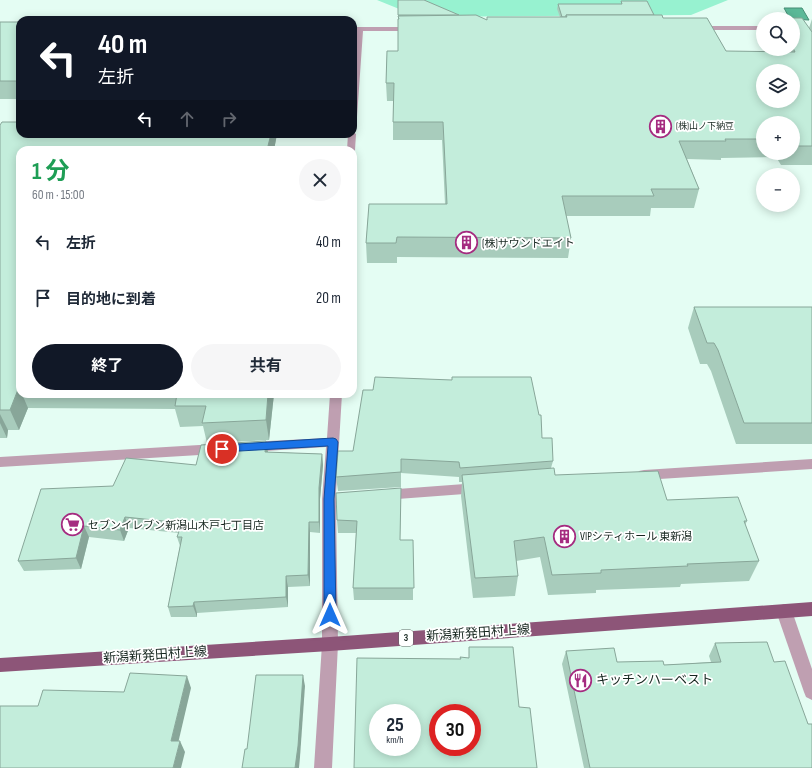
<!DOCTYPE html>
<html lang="ja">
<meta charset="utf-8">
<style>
:root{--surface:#fff;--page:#f6f6f7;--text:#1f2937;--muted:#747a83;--accent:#111827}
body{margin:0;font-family:"Sofia Sans Condensed","Noto Sans JP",sans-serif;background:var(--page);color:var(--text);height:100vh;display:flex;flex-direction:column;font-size:15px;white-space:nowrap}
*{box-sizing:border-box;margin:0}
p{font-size:13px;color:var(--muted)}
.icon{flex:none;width:22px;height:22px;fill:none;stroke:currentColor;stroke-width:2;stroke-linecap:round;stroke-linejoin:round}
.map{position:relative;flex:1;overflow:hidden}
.side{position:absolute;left:16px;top:146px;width:341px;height:252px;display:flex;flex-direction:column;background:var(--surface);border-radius:12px;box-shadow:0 2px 10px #0003}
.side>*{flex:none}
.guide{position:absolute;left:16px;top:16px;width:341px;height:122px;border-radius:12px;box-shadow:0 2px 10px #0003;background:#111827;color:#fff;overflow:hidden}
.controls{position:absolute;left:756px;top:12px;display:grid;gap:8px}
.controls a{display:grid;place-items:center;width:44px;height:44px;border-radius:50%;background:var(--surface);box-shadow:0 2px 10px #0003;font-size:20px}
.speed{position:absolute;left:369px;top:704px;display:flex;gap:8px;font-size:20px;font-weight:700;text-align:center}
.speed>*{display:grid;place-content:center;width:52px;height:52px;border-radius:50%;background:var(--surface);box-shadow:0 2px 10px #0003;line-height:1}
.speed small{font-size:10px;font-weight:400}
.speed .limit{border:6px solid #d22;background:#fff;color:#111}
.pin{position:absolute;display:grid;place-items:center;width:34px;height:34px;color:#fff;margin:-17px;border:2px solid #fff;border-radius:50%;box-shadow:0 1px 4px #0007}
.me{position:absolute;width:44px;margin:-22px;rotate:0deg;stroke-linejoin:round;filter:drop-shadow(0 0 3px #0008)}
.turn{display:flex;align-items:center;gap:14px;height:84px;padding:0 16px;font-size:18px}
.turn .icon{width:52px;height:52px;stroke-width:2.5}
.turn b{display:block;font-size:28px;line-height:34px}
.lanes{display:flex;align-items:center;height:38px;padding:0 16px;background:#0003;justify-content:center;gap:20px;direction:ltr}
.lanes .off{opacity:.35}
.round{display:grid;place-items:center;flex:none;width:42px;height:42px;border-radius:21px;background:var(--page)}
.head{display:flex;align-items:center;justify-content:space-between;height:68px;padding:0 16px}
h1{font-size:24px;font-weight:700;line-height:30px;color:#1e9e55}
.cta{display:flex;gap:8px;margin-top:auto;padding:8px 16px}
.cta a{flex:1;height:46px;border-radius:24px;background:var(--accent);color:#fff;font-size:16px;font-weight:700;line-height:46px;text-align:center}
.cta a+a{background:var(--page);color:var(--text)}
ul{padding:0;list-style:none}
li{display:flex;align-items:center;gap:12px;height:56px;padding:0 16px}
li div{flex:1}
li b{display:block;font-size:15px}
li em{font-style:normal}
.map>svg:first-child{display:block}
.green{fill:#97f2d0}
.water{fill:#5bb998;stroke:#468d74}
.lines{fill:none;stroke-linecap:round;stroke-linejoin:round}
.street{fill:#bf9fb1;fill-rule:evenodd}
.primary{fill:#8d5578;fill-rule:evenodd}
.wall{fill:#a8ccbc;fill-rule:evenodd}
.shaded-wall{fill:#88a699}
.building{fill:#c3eddb;stroke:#88a699;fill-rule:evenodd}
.route{fill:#1a73e8;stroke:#114b97}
.labels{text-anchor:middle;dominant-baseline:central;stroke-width:3.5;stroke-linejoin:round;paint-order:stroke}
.far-poi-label{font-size:9px;fill:#16261f;stroke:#fff;text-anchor:start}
.shield{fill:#fff;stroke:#5c6762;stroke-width:1}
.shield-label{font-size:10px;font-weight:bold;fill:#16261f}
.poi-label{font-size:11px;fill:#16261f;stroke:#fff;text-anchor:start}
.near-street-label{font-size:13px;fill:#16261f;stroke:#fff}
.near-poi-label{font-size:13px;fill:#16261f;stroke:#fff;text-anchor:start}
</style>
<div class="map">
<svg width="812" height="768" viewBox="0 0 812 768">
<rect width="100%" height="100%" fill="#e4fdf3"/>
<polygon class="green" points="377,0 728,0 691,15 419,17"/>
<polygon class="water" points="784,8 802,8 809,20 790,19"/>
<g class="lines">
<g class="street">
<rect x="693" y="26" width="70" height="4"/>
<polygon points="353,27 414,27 418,29 414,31 363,31 357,117 353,120 353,62 355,31 353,31"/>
<polygon points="353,132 356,134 355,150 353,152 353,150 347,150 348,134 353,134"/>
<polygon points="330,394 342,394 336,493 352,492 357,493 359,497 357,501 336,504 338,644 332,768 314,768 322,644 322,499 326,447 250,452 245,450 244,447 245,444 250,442 327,438"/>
<polygon points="216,444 221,446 222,449 221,452 216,454 0,467 0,457"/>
<polygon points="812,459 812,469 644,480 639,479 637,475 639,471 644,470"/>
<polygon points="478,483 483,484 485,488 483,492 478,493 384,500 379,499 377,495 379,491 384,490"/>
<polygon points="784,604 789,606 792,611 812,669 812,700 806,697 804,692 776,611 779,606"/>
</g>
<polygon class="primary" points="812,602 812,616 330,651 0,672 0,658 330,637"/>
</g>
<g class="wall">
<path d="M398,0H424L459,15H476L487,20V17H560L557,9L558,4H621V1H647L654,15H662L663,18H707L726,51L778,52L776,49H793V19H771L772,18H802L809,28L812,19V165H781L776,157L721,158V160L687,159L699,189L694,208H651L650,216H566L571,238L568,258L397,257V263H367L366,243L369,204H445L442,140H393V101H387L386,83L387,51H398ZM763,71H793V101H763ZM763,123H793V153H763Z"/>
<rect x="0" y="22" width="20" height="77"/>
<polygon points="0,125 20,134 277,134 274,150 20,150 20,394 274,394 269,440 207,443 203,426 180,427 175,409 28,408 19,430 8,430 7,438 0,438"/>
<polygon points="694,307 812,307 812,444 736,444 711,371 707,364 700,364 688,328"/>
<polygon points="542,438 553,461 551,468 555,475 667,500 747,521 745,525 759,561 749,581 681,584 680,587 596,590 596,593 548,595 540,557 516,561 518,576 515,596 473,598 461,496 462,482 459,482 459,477 401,473 401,487 338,491 336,477 353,451"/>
<polygon points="268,452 322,454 323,465 320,499 320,533 310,532 310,586 288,587 288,607 197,613 197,617 171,617 168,607 180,546 177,537 179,533 129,528 124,541 89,537 81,569 24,571 18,561 113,486 196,465"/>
<polygon points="401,500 400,540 413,540 413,600 354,600 353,588 356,533 338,533 337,520"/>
<polygon points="715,643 774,662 808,724 812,768 584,768 562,664 566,651 617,662 664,665 711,662 709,656"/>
</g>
<g class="shaded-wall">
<polygon points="271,134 277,134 274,150 267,150"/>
<polygon points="19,387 20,389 20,394 22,394 28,408 19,430 10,410"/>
<polygon points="268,394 274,394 269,440 266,420"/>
<polygon points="0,414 8,430 7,438 0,423"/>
<polygon points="266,441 268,452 265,452"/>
<polygon points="322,454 323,465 320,499 320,533 319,522 319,488"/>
<polygon points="125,517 129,528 124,541 120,530"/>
<polygon points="309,522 310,532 310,586 308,575"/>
<polygon points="84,526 89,537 81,569 76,558"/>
<polygon points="286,576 288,587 288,607 286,597"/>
<polygon points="194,602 197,613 197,617 193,606"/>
<polygon points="303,675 305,686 300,757 299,768 295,768"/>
<polygon points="187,676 191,688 176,752 171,741"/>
<polygon points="180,741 185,752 181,768 173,768"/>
</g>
<g class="building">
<polygon points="398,0 424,0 459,15 398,15"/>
<polygon points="621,1 647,1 654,15 566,15 566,17 562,17 558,4 622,4"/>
<path d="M476,15L487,20V17H567L566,15H662L663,18H707L726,51L795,52L793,48V19H772V18H802L812,32V146H793V123H763V139H725L726,141H679L699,189H651L654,196H562L571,238L397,237L396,243H366L369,204H447L443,122H393L394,83H386L387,51H398V19H399L398,16ZM763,71H793V101H763Z"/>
<polygon points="55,19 104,19 104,20 54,20"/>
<rect x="220" y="19" width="126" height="1"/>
<rect x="0" y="22" width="20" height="59"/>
<polygon points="2,122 20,122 20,134 271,134 267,150 20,150 20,387 19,387 10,410 0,410 0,125"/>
<polygon points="694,307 812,307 812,423 744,423 718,350 714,343 707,343"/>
<polygon points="375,377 452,380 452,377 531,377 539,415 541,415 542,438 552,438 553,461 460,468 459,462 401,459 401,472 336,477 338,451 353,451 363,390 373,390"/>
<polygon points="177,394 268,394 266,420 202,423 206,406 175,406"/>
<polygon points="266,441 265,452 322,454 319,488 319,522 309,522 308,575 286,576 286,597 194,602 193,606 168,607 182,537 177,537 182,523 125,517 120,530 84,526 76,558 18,561 41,489 113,486 126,458 196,465 201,445"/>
<polygon points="554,468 555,475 658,471 667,500 738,497 747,521 744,521 759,561 687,564 688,566 601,570 601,573 552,575 544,537 514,541 518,576 475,578 462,475"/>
<polygon points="401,488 400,540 413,540 414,588 353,588 357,521 337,520 336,493"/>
<polygon points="767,642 774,662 785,661 808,724 812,724 812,768 590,768 566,651 614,648 617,662 663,661 664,665 721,662 715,643"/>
<path d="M469,647H513L519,707L530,708L537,768H354L357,658L461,659L460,657L469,658ZM378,713H412V747H378ZM438,713H472V747H438Z"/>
<polygon points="130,673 187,676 171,741 180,741 173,768 0,768 0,706 38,706 43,690 124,692"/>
<polygon points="256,675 303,675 298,746 295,768 242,768 245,749 247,749"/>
</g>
<polygon class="route" points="333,438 336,439 338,442 334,499 336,615 334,618 330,620 326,618 324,615 324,499 328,446 222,452 219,451 217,449 219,446 222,445"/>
<defs>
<symbol id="building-ring" viewBox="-11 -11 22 22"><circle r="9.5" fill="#fff" stroke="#a52b80" stroke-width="1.5"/><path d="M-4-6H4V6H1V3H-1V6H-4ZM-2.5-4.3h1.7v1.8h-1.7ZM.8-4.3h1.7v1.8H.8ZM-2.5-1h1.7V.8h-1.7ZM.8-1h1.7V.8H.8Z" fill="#a52b80"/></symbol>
<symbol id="supermarket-ring" viewBox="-11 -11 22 22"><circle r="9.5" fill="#fff" stroke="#a52b80" stroke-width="1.5"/><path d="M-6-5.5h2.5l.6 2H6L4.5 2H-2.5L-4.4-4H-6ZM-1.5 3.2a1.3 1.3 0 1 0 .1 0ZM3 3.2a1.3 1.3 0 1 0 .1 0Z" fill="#a52b80"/></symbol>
<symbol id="restaurant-ring" viewBox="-11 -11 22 22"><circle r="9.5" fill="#fff" stroke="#a52b80" stroke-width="1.5"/><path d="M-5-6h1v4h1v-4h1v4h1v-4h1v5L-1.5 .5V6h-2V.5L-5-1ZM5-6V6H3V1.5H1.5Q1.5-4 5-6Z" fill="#a52b80"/></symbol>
</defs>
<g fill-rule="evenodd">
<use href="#building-ring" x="648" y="114" width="25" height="25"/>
<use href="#building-ring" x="454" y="230" width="25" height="25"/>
<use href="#supermarket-ring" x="60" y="512" width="25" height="25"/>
<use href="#building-ring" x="552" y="524" width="25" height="25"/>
<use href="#restaurant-ring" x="568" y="668" width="25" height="25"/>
</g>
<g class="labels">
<g class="far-poi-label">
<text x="676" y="126">(株)山ノ下納豆</text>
</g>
<rect class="shield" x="399" y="630" width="14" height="16" rx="3"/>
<g class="shield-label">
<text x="406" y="638">3</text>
</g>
<g class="poi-label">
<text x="482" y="243">(株)サウンドエイト</text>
<text x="88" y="525">セブンイレブン新潟山木戸七丁目店</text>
<text x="580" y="536">VIPシティホール 東新潟</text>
</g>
<g class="near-street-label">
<text transform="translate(478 633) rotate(-4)">新潟新発田村上線</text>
<text transform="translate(155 655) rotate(-4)">新潟新発田村上線</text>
</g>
<g class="near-poi-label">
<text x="596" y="680">キッチンハーベスト</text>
</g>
</g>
</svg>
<div class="controls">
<a><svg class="icon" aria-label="search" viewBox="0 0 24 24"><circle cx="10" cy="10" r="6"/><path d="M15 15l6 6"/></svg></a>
<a><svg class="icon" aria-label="layers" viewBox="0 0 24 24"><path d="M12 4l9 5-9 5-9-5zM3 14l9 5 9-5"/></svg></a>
<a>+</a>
<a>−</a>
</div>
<div class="speed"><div>25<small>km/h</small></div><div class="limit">30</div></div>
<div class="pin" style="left:222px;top:449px;background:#d93025"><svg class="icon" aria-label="arrive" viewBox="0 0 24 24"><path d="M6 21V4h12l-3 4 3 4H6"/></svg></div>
<svg class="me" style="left:330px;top:615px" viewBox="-20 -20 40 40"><path d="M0-17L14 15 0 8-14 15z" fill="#1a73e8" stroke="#fff" stroke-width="4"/></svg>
<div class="guide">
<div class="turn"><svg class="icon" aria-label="left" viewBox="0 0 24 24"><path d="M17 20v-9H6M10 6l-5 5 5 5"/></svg><div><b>40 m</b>左折</div></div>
<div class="lanes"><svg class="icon" aria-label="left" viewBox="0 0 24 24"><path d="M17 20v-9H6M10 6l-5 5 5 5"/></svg><svg class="icon off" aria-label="ahead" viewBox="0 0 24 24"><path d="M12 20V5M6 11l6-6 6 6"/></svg><svg class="icon off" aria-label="right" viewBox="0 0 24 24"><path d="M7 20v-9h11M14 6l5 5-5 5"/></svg></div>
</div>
<section class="side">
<div class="head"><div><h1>1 分</h1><p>60 m · 15:00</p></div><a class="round"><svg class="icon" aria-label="close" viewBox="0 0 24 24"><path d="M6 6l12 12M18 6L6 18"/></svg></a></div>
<ul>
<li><svg class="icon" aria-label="left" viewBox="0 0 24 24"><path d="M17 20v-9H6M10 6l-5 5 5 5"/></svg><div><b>左折</b></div><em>40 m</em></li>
<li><svg class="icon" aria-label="arrive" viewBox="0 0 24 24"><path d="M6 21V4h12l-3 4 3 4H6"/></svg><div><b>目的地に到着</b></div><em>20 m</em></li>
</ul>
<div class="cta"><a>終了</a><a>共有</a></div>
</section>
</div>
